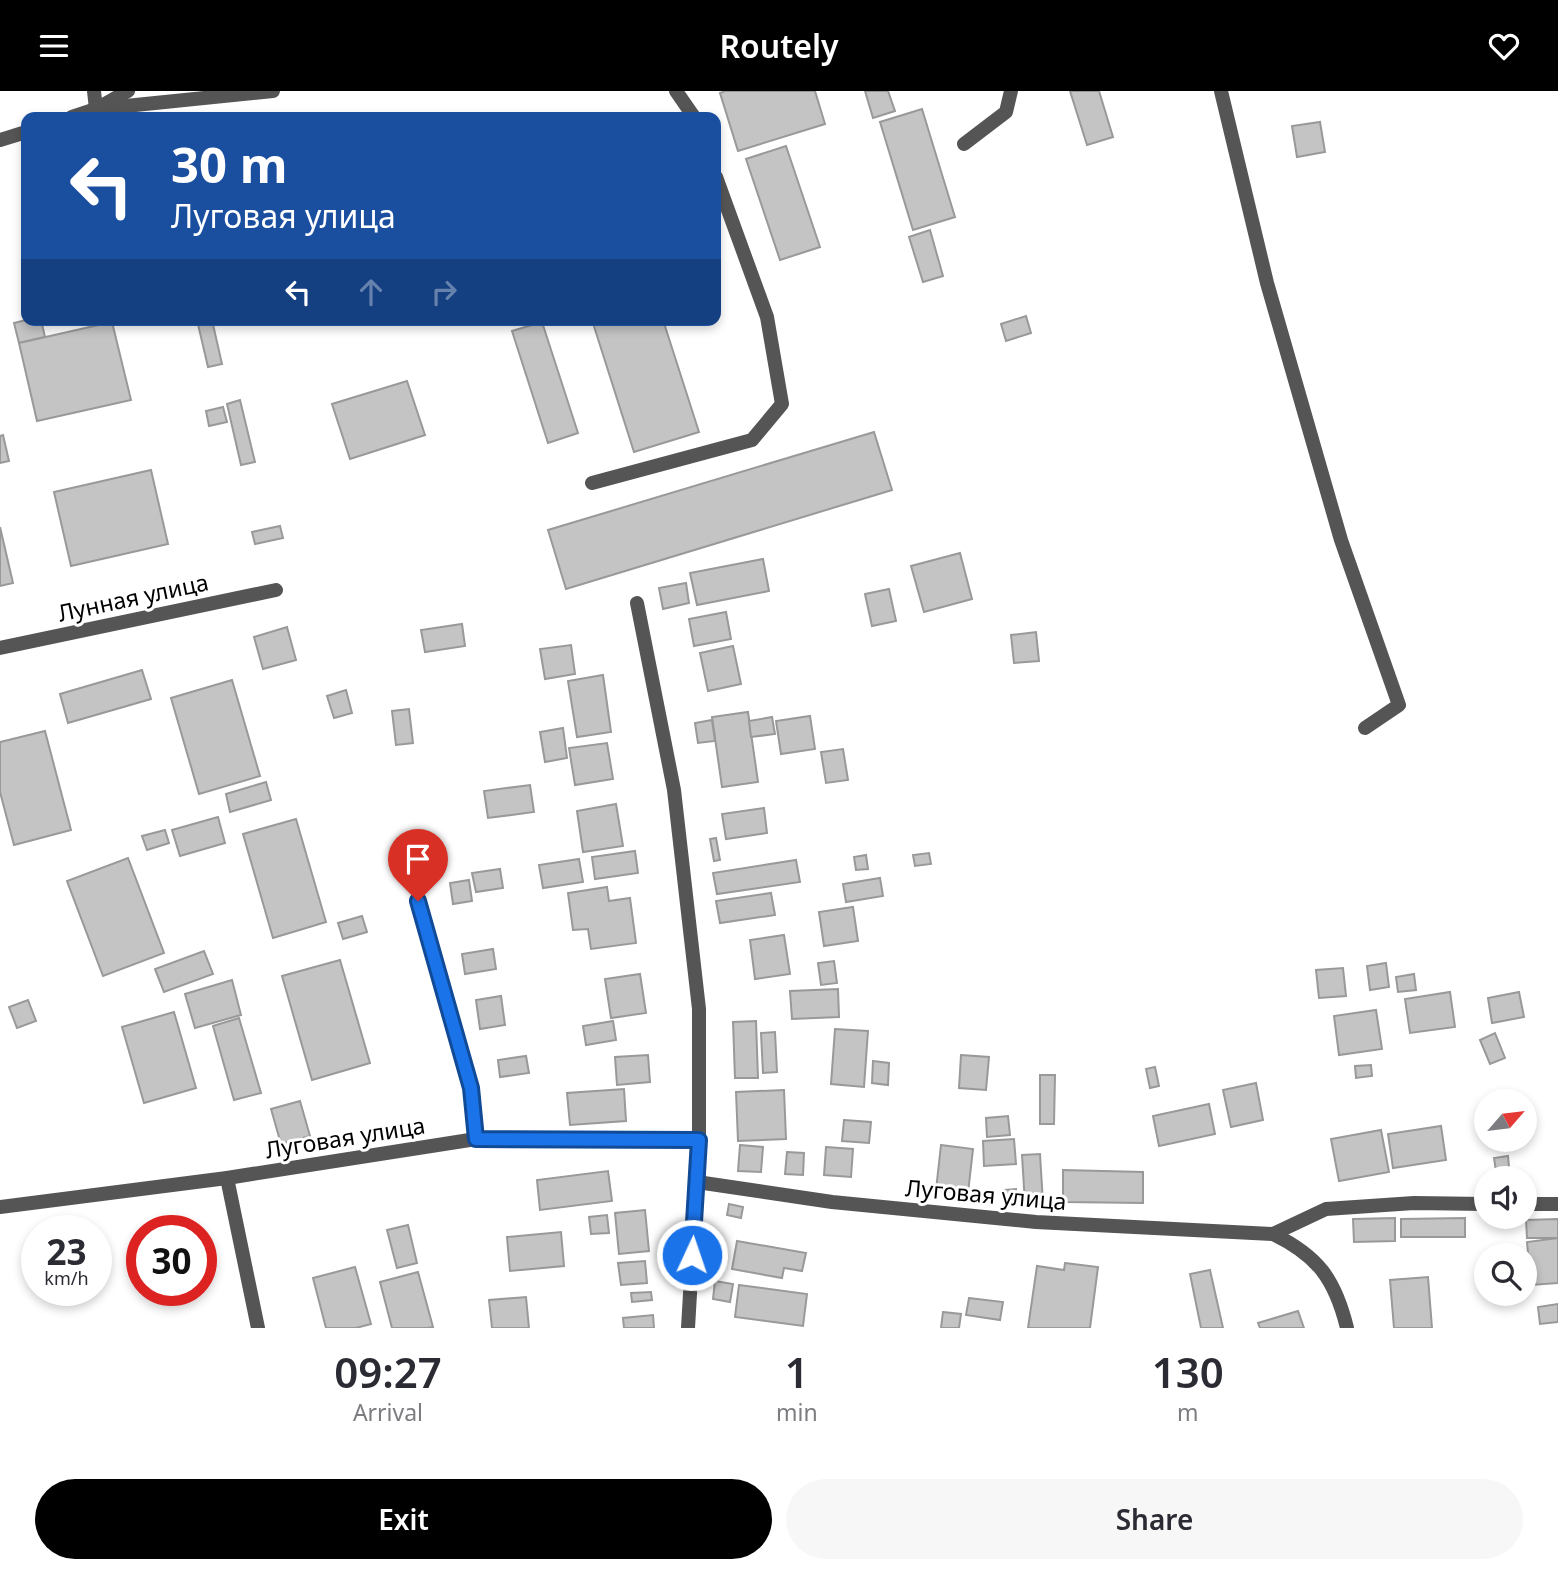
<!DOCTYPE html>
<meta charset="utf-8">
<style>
:root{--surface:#fff;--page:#f7f7f7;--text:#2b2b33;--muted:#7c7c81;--accent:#000}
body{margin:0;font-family:"Noto Sans",sans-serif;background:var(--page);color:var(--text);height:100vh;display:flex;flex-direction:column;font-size:26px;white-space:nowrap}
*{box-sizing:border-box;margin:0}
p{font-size:23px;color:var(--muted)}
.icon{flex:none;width:38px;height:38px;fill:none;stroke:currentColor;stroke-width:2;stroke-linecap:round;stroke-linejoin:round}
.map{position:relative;height:1237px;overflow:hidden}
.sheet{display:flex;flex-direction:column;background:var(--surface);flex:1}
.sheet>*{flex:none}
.top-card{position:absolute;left:21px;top:21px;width:700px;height:214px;border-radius:14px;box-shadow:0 4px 10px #0003;background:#1a4fa0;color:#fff;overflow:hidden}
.needle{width:46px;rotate:62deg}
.fabs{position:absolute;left:1474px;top:998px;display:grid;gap:14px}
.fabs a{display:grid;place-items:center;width:63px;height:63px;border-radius:50%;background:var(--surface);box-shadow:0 4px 10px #0003;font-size:35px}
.speed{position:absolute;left:21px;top:1124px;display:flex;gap:14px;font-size:35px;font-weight:700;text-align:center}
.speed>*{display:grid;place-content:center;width:91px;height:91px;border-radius:50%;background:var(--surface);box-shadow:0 4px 10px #0003;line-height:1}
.speed small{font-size:18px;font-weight:400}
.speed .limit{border:10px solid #d22;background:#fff;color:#111}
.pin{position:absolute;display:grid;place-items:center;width:60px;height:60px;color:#fff;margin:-72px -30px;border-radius:50% 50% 50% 0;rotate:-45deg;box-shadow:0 0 7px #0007}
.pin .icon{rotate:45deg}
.me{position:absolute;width:77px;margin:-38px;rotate:3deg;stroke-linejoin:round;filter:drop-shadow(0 0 5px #0008)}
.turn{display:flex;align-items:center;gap:24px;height:147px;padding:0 35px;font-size:32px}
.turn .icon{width:91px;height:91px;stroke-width:2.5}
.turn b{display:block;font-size:49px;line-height:60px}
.lanes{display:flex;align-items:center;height:66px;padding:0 35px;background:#0003;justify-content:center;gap:35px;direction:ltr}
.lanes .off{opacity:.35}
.eta{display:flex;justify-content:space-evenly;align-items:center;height:119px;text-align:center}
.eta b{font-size:42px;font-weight:600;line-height:49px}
.cta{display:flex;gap:14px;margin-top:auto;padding:14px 35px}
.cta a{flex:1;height:80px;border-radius:42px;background:var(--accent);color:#fff;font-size:28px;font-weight:600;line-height:80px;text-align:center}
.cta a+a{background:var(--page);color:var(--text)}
header{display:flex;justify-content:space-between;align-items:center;height:91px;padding:0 35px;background:var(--accent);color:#fff;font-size:32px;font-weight:600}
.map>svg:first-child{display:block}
.building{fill:#c4c4c4;stroke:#999;stroke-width:2}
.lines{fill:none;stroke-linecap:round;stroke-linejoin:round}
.service{stroke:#555;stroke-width:14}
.minor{stroke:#555;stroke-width:14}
.route-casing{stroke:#114b97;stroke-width:18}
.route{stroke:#1a73e8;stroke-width:12}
.labels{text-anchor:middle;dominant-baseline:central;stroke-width:6;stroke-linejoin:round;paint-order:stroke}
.street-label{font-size:23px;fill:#000;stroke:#fff}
</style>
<header><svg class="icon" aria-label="menu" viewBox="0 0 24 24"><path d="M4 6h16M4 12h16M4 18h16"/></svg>Routely<svg class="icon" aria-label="heart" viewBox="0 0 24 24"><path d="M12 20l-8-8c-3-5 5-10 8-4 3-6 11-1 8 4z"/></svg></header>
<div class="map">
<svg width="1558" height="1237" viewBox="0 0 1558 1237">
<rect width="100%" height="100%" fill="#fff"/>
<g class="building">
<polygon points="725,0 815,0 825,33 738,60 720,2"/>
<polygon points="865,0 888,0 895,20 873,27"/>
<polygon points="1070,0 1099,0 1113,46 1087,54"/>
<polygon points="922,18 955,126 913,139 880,31"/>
<polygon points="1320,31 1325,61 1297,66 1292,35"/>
<polygon points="786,55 820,156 780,169 746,68"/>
<polygon points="930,139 943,185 923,191 909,146"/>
<polygon points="1026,225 1031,242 1006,250 1001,233"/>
<polygon points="26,229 41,229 45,246 19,252 14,232"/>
<polygon points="197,229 212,229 222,273 208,276"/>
<polygon points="592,229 663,229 699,341 634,361"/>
<polygon points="112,231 131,309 37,330 19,252"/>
<polygon points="542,231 578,342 548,352 512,240"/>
<polygon points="407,290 425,344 350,368 332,313"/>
<polygon points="240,309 255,371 241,374 227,313"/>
<polygon points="223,316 227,331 209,335 206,320"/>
<polygon points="874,341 892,399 566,498 548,439"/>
<polygon points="3,344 9,370 0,372 0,345"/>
<polygon points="151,379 168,453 71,475 54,401"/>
<polygon points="280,435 283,447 255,453 252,441"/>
<polygon points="0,436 13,492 0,495"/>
<polygon points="960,462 972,508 924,521 911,475"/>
<polygon points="763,468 769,500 697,514 690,482"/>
<polygon points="686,492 689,512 663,518 659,497"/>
<polygon points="889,498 896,530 872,535 865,503"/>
<polygon points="726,521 731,548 694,555 689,528"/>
<polygon points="462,533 465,555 425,561 421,539"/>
<polygon points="287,536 296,569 263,578 254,546"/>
<polygon points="1036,541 1039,570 1014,572 1011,544"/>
<polygon points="571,554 575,583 545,588 540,558"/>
<polygon points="733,555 741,593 708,600 700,562"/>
<polygon points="142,579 151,608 68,632 60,603"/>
<polygon points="603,584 611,641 577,646 568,590"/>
<polygon points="232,589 260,685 199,703 171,607"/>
<polygon points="346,599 352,622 334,627 327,605"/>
<polygon points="409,618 413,652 396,654 392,620"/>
<polygon points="748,621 758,691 722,696 712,626"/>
<polygon points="810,625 815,658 781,663 776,630"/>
<polygon points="772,626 775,643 751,646 749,630"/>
<polygon points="712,629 715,650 698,652 695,632"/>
<polygon points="563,637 567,667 545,671 540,641"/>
<polygon points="45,640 71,739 14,754 0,701 0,651"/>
<polygon points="607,652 613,688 575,694 569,657"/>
<polygon points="843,658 848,689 826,692 821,661"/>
<polygon points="266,691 271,709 230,721 226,703"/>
<polygon points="530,694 534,721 488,727 484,700"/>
<polygon points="616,713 623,755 583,761 577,720"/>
<polygon points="764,717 767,742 726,748 722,723"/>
<polygon points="218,726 225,752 180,765 172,739"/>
<polygon points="296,728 326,831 273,847 243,743"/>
<polygon points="165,739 169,752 147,759 142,745"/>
<polygon points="716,747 720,769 714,770 710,748"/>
<polygon points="635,760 638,782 595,788 592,766"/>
<polygon points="929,762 931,773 915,775 913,764"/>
<polygon points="866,764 868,778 856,779 854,766"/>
<polygon points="128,767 164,862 103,885 67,790"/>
<polygon points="579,768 583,791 543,797 539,774"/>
<polygon points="796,769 800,791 717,803 713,782"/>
<polygon points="500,778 503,797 476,801 472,782"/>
<polygon points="880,787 883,805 846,811 843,793"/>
<polygon points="469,789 472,810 453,813 450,792"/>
<polygon points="607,796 609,810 630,807 636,852 591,858 588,838 573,839 568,802"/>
<polygon points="771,802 775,824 720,832 716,810"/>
<polygon points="853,816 858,850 824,855 819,821"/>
<polygon points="362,825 367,841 343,848 338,832"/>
<polygon points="784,844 790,883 755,888 750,849"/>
<polygon points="493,858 496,878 465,883 462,863"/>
<polygon points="204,860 213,883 164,901 155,878"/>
<polygon points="340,869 370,972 312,989 282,885"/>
<polygon points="834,870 837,892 821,894 818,872"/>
<polygon points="1386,872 1389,896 1370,899 1367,875"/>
<polygon points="1343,877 1346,905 1319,907 1316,879"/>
<polygon points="640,883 646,922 611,927 605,888"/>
<polygon points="1414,883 1416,899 1398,901 1396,886"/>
<polygon points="232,889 241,924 195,937 185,903"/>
<polygon points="838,898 839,926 792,928 790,900"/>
<polygon points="1450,901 1455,936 1410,942 1405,908"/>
<polygon points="1519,901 1524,926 1492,932 1488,907"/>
<polygon points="501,905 505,934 480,938 476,909"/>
<polygon points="28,909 36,930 17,937 9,916"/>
<polygon points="1376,919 1382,958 1339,964 1334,925"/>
<polygon points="174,921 196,997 144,1012 122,936"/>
<polygon points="239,927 261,1002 234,1009 213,935"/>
<polygon points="613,930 616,949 586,954 583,935"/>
<polygon points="756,930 758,987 735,987 733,931"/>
<polygon points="835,938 868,940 864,996 831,993"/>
<polygon points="775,941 777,981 763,982 761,942"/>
<polygon points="1495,942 1505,967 1490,973 1480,949"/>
<polygon points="648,964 650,991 617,994 615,966"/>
<polygon points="961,964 989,966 986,999 959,997"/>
<polygon points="526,965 529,982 500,986 498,969"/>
<polygon points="873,970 889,972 888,994 872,992"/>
<polygon points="1371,974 1372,985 1356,987 1355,975"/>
<polygon points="1155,976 1159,995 1150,997 1146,978"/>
<polygon points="1040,984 1055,984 1054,1033 1040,1033"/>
<polygon points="1256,992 1263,1029 1231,1036 1223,999"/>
<polygon points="624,998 626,1030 570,1034 567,1002"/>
<polygon points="784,999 786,1048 738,1050 736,1001"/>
<polygon points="300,1010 310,1045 281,1053 271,1018"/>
<polygon points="1209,1013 1215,1043 1159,1055 1153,1025"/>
<polygon points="1008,1025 1010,1044 987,1046 986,1027"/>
<polygon points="844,1029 871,1031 869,1052 842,1050"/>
<polygon points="1441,1035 1446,1069 1393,1077 1388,1043"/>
<polygon points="1381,1039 1389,1081 1339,1090 1331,1048"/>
<polygon points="1014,1048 1016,1073 984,1075 983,1050"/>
<polygon points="740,1054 763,1056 761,1081 738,1080"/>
<polygon points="941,1054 973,1058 968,1102 936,1099"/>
<polygon points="826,1056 853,1058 851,1086 824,1084"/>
<polygon points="787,1061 804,1062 803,1084 785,1083"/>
<polygon points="1040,1063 1043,1112 1025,1113 1022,1064"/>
<polygon points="1508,1065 1510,1087 1497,1087 1494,1067"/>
<polygon points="1063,1079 1143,1081 1143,1112 1063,1111"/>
<polygon points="608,1080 612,1110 540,1119 537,1089"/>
<polygon points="1016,1098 1016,1111 1006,1112 1005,1099"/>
<polygon points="729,1113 743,1116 741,1127 727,1124"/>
<polygon points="645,1119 649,1160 619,1163 615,1122"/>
<polygon points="607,1124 609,1142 591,1143 589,1126"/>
<polygon points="1395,1127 1395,1150 1354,1151 1353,1128"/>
<polygon points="1465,1127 1465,1146 1401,1146 1401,1128"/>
<polygon points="1558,1128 1558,1147 1527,1147 1526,1129"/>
<polygon points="408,1134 417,1172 397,1177 387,1139"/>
<polygon points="561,1141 564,1175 510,1180 507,1146"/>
<polygon points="1558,1147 1558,1192 1531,1194 1527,1151"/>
<polygon points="737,1150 806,1162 802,1180 784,1177 782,1187 732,1178"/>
<polygon points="645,1170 647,1192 621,1194 618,1172"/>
<polygon points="1065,1172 1098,1176 1090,1237 1028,1237 1037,1175 1064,1179"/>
<polygon points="355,1176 371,1233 356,1237 326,1237 313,1187"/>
<polygon points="1210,1179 1223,1237 1201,1237 1190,1183"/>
<polygon points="418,1181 433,1236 427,1237 392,1237 380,1191"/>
<polygon points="1428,1186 1432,1237 1394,1237 1390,1189"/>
<polygon points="715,1190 733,1193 730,1211 713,1208"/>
<polygon points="739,1194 807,1203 803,1235 735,1226"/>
<polygon points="651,1201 652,1209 632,1211 631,1202"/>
<polygon points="526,1206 529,1237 492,1237 489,1209"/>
<polygon points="969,1207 1003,1211 1000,1229 966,1224"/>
<polygon points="1558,1213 1558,1231 1540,1233 1538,1216"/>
<polygon points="1298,1220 1304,1237 1260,1237 1258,1232"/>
<polygon points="943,1221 961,1223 959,1237 941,1237"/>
<polygon points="653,1224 654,1237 624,1237 623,1227"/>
</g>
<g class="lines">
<g class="service">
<polyline points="94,0 96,18 273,0"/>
<polyline points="676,0 694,26"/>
<polyline points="1221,0 1267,192 1341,449 1399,614 1365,637"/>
<polyline points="964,53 1006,21 1011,0"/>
<polyline points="592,392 752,349 782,313 767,226 716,86"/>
<polyline points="1524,1113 1558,1113"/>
<polyline points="1273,1143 1326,1118 1414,1112 1486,1113"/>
</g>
<g class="minor">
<polyline points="72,26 96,18 128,0"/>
<polyline points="0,49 26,41"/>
<polyline points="637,512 674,699 699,918 699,1049 688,1237"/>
<polyline points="0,557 276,499"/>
<polyline points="418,810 471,997 476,1048"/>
<polyline points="227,1087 258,1237"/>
<path d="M697,1091L832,1111L1036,1131L1273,1143C1318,1165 1335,1188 1347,1237"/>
<polyline points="0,1116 227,1087 476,1048 699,1049"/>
</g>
</g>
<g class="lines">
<defs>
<polyline id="route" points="418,810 471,997 476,1048 699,1049 692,1164"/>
</defs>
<use href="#route" class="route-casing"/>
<use href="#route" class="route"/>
</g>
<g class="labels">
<g class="street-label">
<text transform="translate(133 506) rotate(-12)">Лунная улица</text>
<text transform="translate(345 1046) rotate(-9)">Луговая улица</text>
<text transform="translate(986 1103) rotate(5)">Луговая улица</text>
</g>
</g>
</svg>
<div class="fabs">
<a><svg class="needle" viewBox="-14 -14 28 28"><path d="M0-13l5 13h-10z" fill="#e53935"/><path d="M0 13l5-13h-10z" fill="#7c7c81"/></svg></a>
<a><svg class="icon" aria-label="sound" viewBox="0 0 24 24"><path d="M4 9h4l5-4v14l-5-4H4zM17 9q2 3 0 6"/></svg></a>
<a><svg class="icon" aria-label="search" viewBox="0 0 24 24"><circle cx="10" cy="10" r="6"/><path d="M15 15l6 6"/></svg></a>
</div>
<div class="speed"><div>23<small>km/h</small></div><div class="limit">30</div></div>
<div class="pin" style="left:418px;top:810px;background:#d93025"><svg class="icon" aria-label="arrive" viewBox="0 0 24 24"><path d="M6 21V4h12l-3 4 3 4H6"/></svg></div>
<svg class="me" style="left:692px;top:1164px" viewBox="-20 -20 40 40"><circle r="17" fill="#1a73e8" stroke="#fff" stroke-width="3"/><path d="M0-11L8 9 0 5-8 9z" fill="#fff"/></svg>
<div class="top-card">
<div class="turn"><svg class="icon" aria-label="left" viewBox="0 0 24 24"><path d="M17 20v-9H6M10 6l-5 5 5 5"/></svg><div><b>30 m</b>Луговая улица</div></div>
<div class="lanes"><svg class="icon" aria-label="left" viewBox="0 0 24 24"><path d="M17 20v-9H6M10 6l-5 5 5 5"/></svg><svg class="icon off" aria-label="ahead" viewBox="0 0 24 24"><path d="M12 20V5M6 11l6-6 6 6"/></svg><svg class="icon off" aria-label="right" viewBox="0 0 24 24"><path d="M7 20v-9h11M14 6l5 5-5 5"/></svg></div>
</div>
</div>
<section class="sheet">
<div class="eta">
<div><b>09:27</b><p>Arrival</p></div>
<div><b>1</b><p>min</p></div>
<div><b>130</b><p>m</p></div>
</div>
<div class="cta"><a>Exit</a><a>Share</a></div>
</section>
